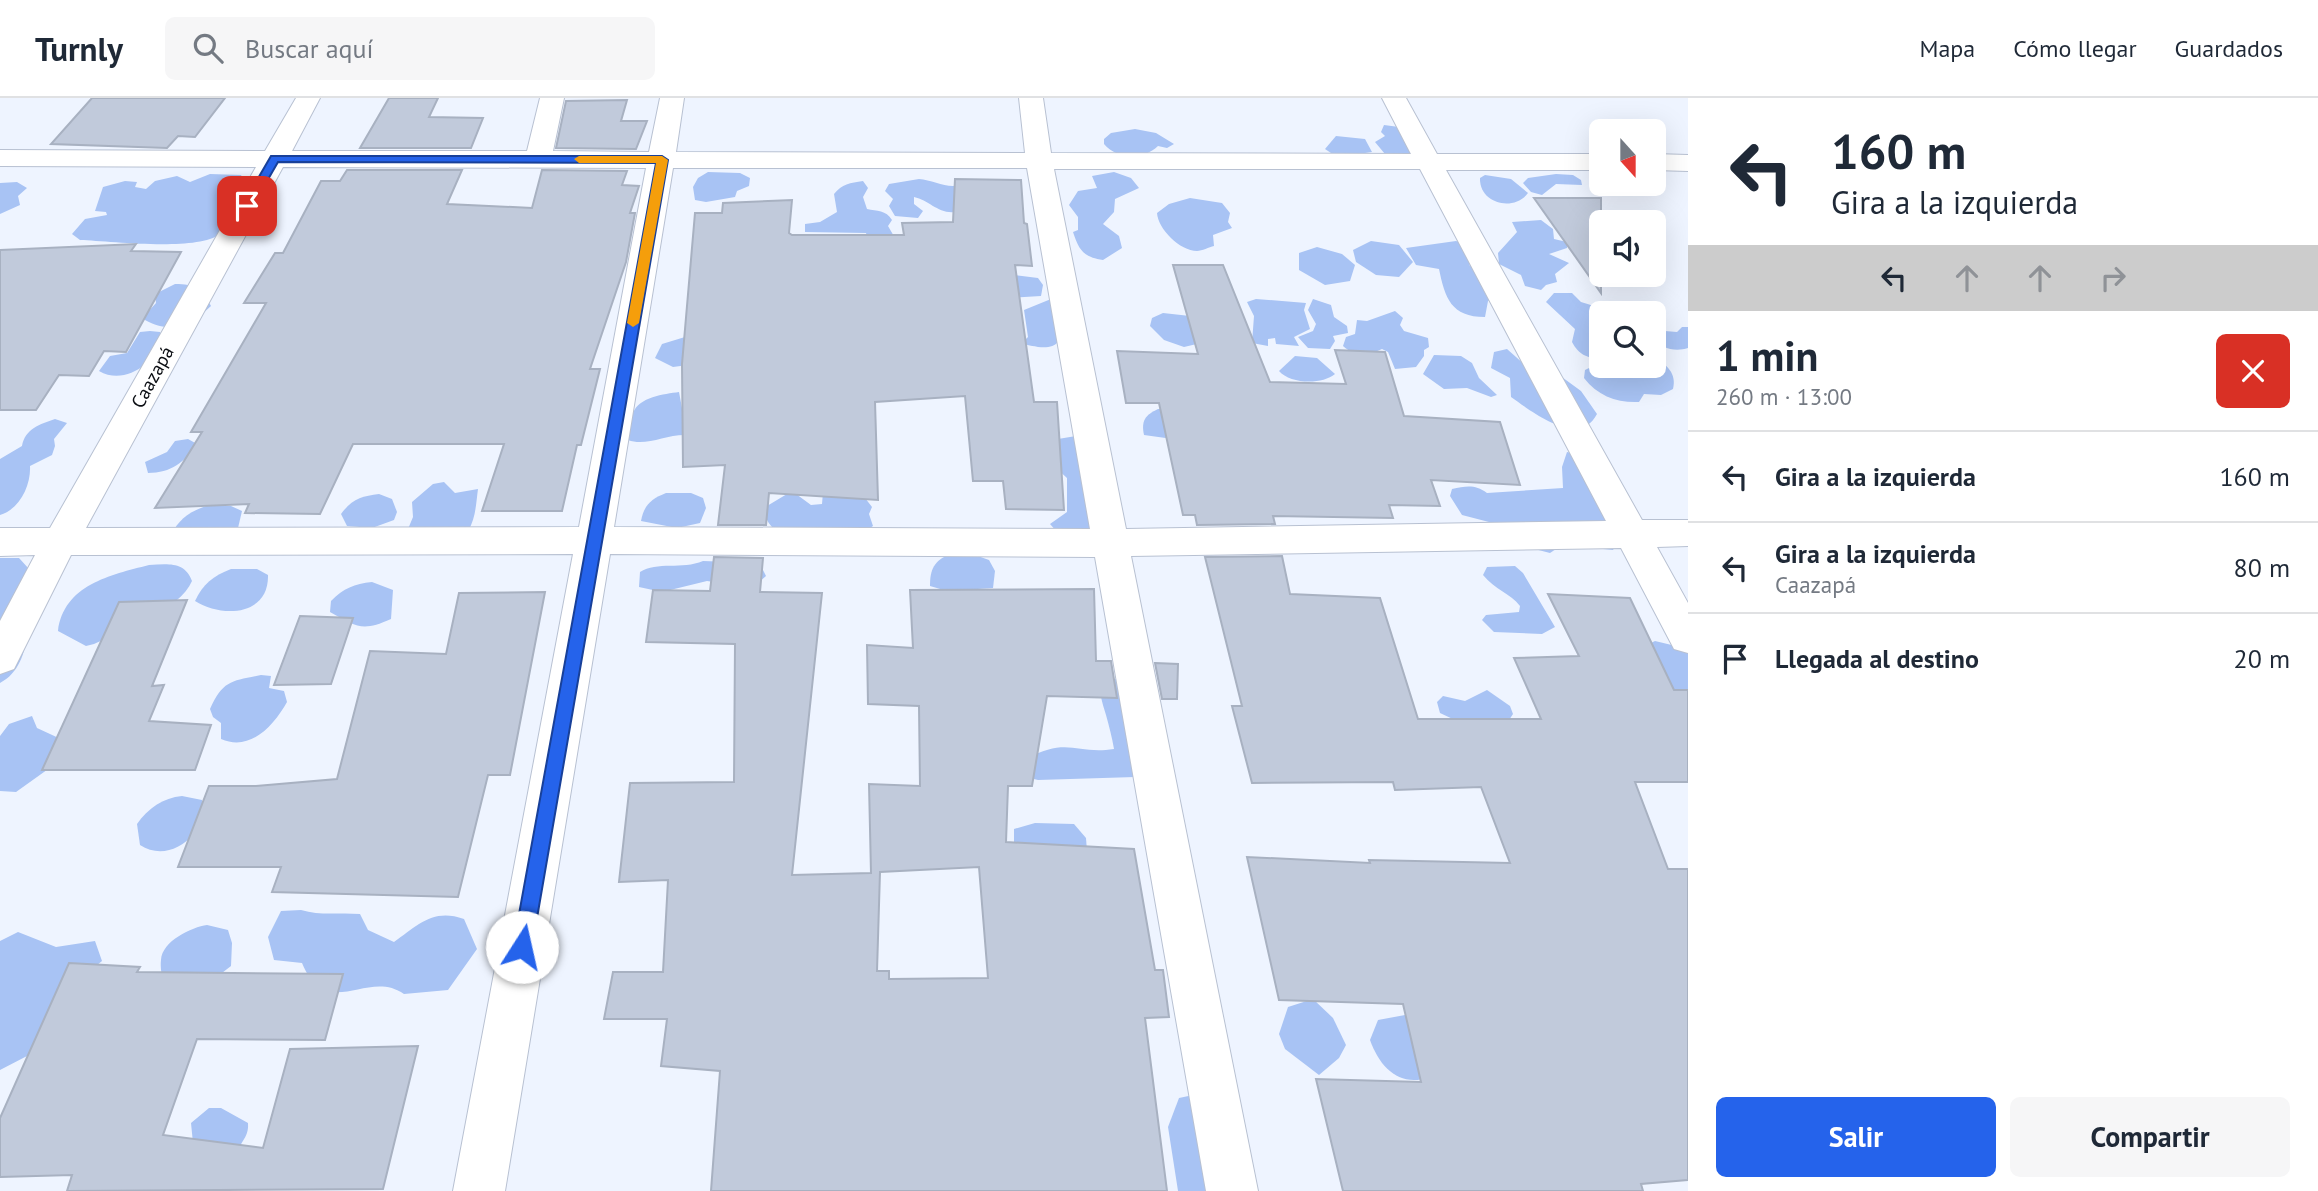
<!DOCTYPE html>
<html lang="es">
<meta charset="utf-8">
<style>
:root{--surface:#fff;--page:#f6f6f7;--text:#1f2937;--muted:#747a83;--line:#e0e1e3;--accent:#2563eb}
body{margin:0;font-family:"PT Sans",sans-serif;background:var(--page);color:var(--text);height:100vh;display:flex;flex-direction:column;font-size:26px;white-space:nowrap}
*{box-sizing:border-box;margin:0}
p{font-size:23px;color:var(--muted)}
.icon{flex:none;width:38px;height:38px;fill:none;stroke:currentColor;stroke-width:2;stroke-linecap:round;stroke-linejoin:round}
.map{position:relative;flex:1;overflow:hidden}
.drawer{display:flex;flex-direction:column;background:var(--surface);width:630px}
.drawer>*{flex:none}
.top-card{background:#fff;color:var(--text);overflow:hidden}
.needle{width:46px;rotate:159deg}
.tools{position:absolute;left:1589px;top:21px;display:grid;gap:14px}
.tools a{display:grid;place-items:center;width:77px;height:77px;border-radius:10px;background:var(--surface);box-shadow:0 7px 28px #0002;font-size:35px}
.pin{position:absolute;display:grid;place-items:center;width:60px;height:60px;color:#fff;margin:-30px;border-radius:14px;box-shadow:0 4px 10px #0006}
.me{position:absolute;width:77px;margin:-38px;rotate:10deg;stroke-linejoin:round;filter:drop-shadow(0 0 5px #0008)}
.turn{display:flex;align-items:center;gap:24px;height:147px;padding:0 28px;font-size:32px}
.turn .icon{width:91px;height:91px;stroke-width:2.5}
.turn b{display:block;font-size:49px;line-height:60px}
.lanes{display:flex;align-items:center;height:66px;padding:0 28px;background:#0003;justify-content:center;gap:35px;direction:ltr}
.lanes .off{opacity:.35}
.round{display:grid;place-items:center;flex:none;width:74px;height:74px;border-radius:10px;background:var(--page)}
.summary{display:flex;align-items:center;justify-content:space-between;height:119px;padding:0 28px}
h1{font-size:42px;font-weight:800;line-height:52px}
.button{display:flex;gap:14px;margin-top:auto;padding:14px 28px}
.button a{flex:1;height:80px;border-radius:10px;background:var(--accent);color:#fff;font-size:28px;font-weight:800;line-height:80px;text-align:center}
.button a+a{background:var(--page);color:var(--text)}
ul{padding:0;list-style:none}
li{display:flex;align-items:center;gap:21px;height:91px;padding:0 28px;border-top:2px solid var(--line)}
li div{flex:1}
li b{display:block;font-size:26px}
li em{font-style:normal}
header{display:flex;align-items:center;gap:42px;box-sizing:border-box;height:98px;padding:0 35px;background:var(--surface);border-bottom:2px solid var(--line)}
header strong{font-size:33px}
nav{display:flex;gap:38px;margin-inline-start:auto;font-size:24px}
.search{width:490px;height:63px;background:var(--page);display:flex;align-items:center;gap:18px;box-sizing:border-box;padding:0 24px;border-radius:10px;color:var(--muted);font-size:26px}
main{display:flex;flex:1;min-height:0}
.map>svg:first-child{display:block}
.green{fill:#a8c3f4}
.building{fill:#c1cadb;stroke:#a8b1c1;stroke-width:2;fill-rule:evenodd}
.lines{fill:none;stroke-linecap:round;stroke-linejoin:round}
.street-casing{stroke:#b8c1d2;stroke-width:2}
.street{fill:#fff;fill-rule:evenodd}
.route{fill:#2563eb;stroke:#184099;stroke-width:2}
.slow{fill:#f59e0b}
.labels{text-anchor:middle;dominant-baseline:central;stroke-width:5;stroke-linejoin:round;paint-order:stroke}
.street-label{font-size:19px;fill:#0b0e13;stroke:#fff}
</style>
<header>
<strong>Turnly</strong>
<div class="search"><svg class="icon" aria-label="search" viewBox="0 0 24 24"><circle cx="10" cy="10" r="6"/><path d="M15 15l6 6"/></svg>Buscar aquí</div>
<nav><a>Mapa</a><a>Cómo llegar</a><a>Guardados</a></nav>
</header>
<main>
<div class="map">
<svg width="1688" height="1093" viewBox="0 0 1688 1093">
<rect width="100%" height="100%" fill="#eef4ff"/>
<g class="green">
<polygon points="1384,27 1399,29 1411,55 1401,61 1385,56 1375,44 1385,38 1381,34"/>
<path d="M1135,31L1156,35L1174,46L1167,50L1158,48C1143,62 1118,62 1104,46V41L1111,35Z"/>
<polygon points="1336,38 1365,41 1372,54 1337,59 1325,51"/>
<polygon points="708,74 740,75 750,80 749,88 737,93 735,99 706,104 695,102 693,89 698,80"/>
<path d="M1114,74L1131,80L1139,90L1115,101L1114,114L1103,126L1119,138L1122,150L1103,162C1083,159 1079,152 1073,134L1078,132V119L1069,107L1078,93L1097,90L1092,78Z"/>
<path d="M210,76L241,77L255,102C244,113 232,126 220,136C196,154 111,143 80,142L72,136L85,121L107,117L106,114L95,113L103,89L125,83L137,84L135,89L146,91L155,83L177,78L190,84Z"/>
<polygon points="1556,76 1573,77 1581,82 1582,87 1556,86 1542,97 1531,94 1523,85 1528,80"/>
<path d="M1485,77L1511,81L1528,95C1514,114 1479,106 1480,80Z"/>
<path d="M919,81C933,82 947,91 960,87L955,114C938,116 929,102 914,99V106L923,113L918,120L895,118L889,108L893,101L885,93L889,86Z"/>
<path d="M863,83L868,90L863,99L867,111C877,113 886,112 892,122L888,128L895,140L869,145L866,135L805,134V126L820,124L837,114L834,96C842,86 850,85 863,83Z"/>
<polygon points="17,84 27,90 18,98 20,107 0,116 0,85"/>
<path d="M1190,100L1222,105L1230,115L1228,124L1232,130L1213,137L1214,148C1209,149 1202,153 1197,153C1180,153 1158,131 1157,115L1169,106Z"/>
<polygon points="1541,122 1553,131 1554,141 1567,144 1567,150 1549,156 1569,165 1555,176 1557,184 1546,187 1541,192 1525,188 1521,177 1499,166 1498,155 1517,134 1512,124"/>
<polygon points="1371,143 1399,147 1413,164 1399,179 1376,177 1356,164 1353,152"/>
<path d="M1456,143L1476,149L1474,164L1469,167L1490,176L1493,200L1488,203L1485,219C1451,219 1445,200 1439,171L1416,167L1406,150Z"/>
<polygon points="1317,149 1342,156 1355,167 1350,183 1325,187 1299,172 1299,155"/>
<polygon points="1006,176 1038,180 1043,187 1041,198 1005,200"/>
<path d="M175,186C195,186 202,190 211,208C191,227 172,237 145,222V217L156,205L155,196Z"/>
<path d="M1554,195H1572L1581,204L1594,208L1599,219L1591,227L1601,236V261C1587,260 1579,257 1572,244L1575,231L1546,204Z"/>
<path d="M1051,201C1057,221 1074,253 1038,249C1029,247 1026,248 1018,241L1025,242L1028,239L1024,212Z"/>
<polygon points="1256,201 1306,205 1304,212 1310,231 1294,239 1299,248 1276,246 1275,240 1268,241 1268,248 1252,245 1254,218 1247,204"/>
<polygon points="1313,201 1331,207 1334,219 1347,228 1348,235 1333,238 1335,243 1330,251 1308,250 1298,239 1313,233 1316,226 1308,212"/>
<path d="M1395,213L1403,220L1400,227L1404,233L1428,240L1429,249L1424,252V258L1416,269L1395,271L1388,254L1382,251C1367,258 1357,260 1343,248L1346,239L1355,236L1357,222L1367,223Z"/>
<polygon points="1163,215 1190,218 1201,245 1184,249 1164,242 1150,228 1152,220"/>
<path d="M1682,229H1688V250C1676,254 1660,251 1654,240L1665,233L1677,234Z"/>
<path d="M150,233L160,234L164,242C154,265 125,288 99,273L110,258L127,255L140,234Z"/>
<polygon points="685,239 688,267 673,269 655,260 662,246"/>
<path d="M1507,251L1525,267L1555,274L1581,293L1597,316C1579,351 1531,313 1511,299L1510,280L1491,270L1494,254Z"/>
<polygon points="1434,257 1461,258 1472,265 1479,280 1497,297 1491,299 1467,290 1444,291 1423,276"/>
<path d="M1295,258L1317,260L1335,276C1322,287 1290,286 1279,273Z"/>
<path d="M1654,260C1667,266 1677,276 1673,291L1661,297L1644,296L1639,304C1617,305 1598,298 1584,280L1585,272L1601,264V268H1654Z"/>
<path d="M679,294L687,337C666,336 646,349 628,342C631,333 629,323 633,315C639,299 664,296 679,294Z"/>
<path d="M1158,311H1170L1180,342L1144,337C1141,323 1145,317 1158,311Z"/>
<path d="M55,321L67,325L54,341L55,348L52,357L30,368C31,387 20,411 0,417V361L22,348C25,331 40,326 55,321Z"/>
<polygon points="1076,338 1096,431 1058,435 1050,426 1067,414 1067,380 1054,368 1058,341"/>
<path d="M188,341L197,346C185,364 171,375 148,375L145,364L167,354L175,343Z"/>
<path d="M1567,354L1576,356L1619,442L1613,452L1562,447L1550,455L1504,443L1489,424L1462,417L1450,398L1452,391C1466,388 1475,386 1487,395L1563,390L1562,369Z"/>
<path d="M444,384L455,395L478,391C476,405 476,420 468,433L408,431L413,419L412,404L433,386Z"/>
<path d="M792,393L811,407L822,406L823,394L865,400L872,409L869,416L873,428C859,436 842,453 827,457C813,461 769,434 766,419C766,418 767,409 767,408Z"/>
<path d="M666,395H691L703,400L706,410L700,425L677,430L641,423C644,407 651,401 666,395Z"/>
<path d="M379,396L392,401L397,414L394,422L372,430L347,428L341,416C352,401 362,398 379,396Z"/>
<path d="M206,408H231L242,413L238,430L171,437C179,421 189,414 206,408Z"/>
<path d="M950,456L975,457L989,462L995,473L993,490L947,493L930,488C930,471 934,463 950,456Z"/>
<path d="M0,460H19L29,471C27,506 37,566 0,585Z"/>
<path d="M703,463L731,464L762,470L766,478L759,484L728,486L707,483L662,494L639,489L640,474C657,463 682,472 703,463Z"/>
<path d="M149,467C167,466 185,463 192,483C180,512 122,533 94,546L86,548L58,533C64,487 110,477 149,467Z"/>
<path d="M1515,468L1523,475L1555,529L1542,536L1494,534L1482,522L1486,517L1519,514L1520,508C1510,495 1495,492 1483,477L1487,469Z"/>
<path d="M231,471H257L268,477C269,518 222,520 195,503C203,486 213,478 231,471Z"/>
<path d="M372,484L393,492L391,521C362,534 357,529 330,514L331,503C344,490 354,486 372,484Z"/>
<polygon points="1655,543 1680,549 1688,555 1688,613 1635,553"/>
<path d="M261,577L271,578L269,590L284,593L287,604C274,627 251,654 221,641V625L213,619L210,611C223,582 232,583 261,577Z"/>
<path d="M1121,578L1135,679L1038,682L1026,679V661C1068,638 1076,657 1114,651C1112,639 1109,628 1106,617C1099,593 1096,592 1121,578Z"/>
<polygon points="1487,592 1510,608 1513,616 1503,631 1457,623 1440,615 1437,604 1443,598 1465,603"/>
<polygon points="32,618 37,630 63,642 58,664 16,694 0,693 0,638 9,626"/>
<path d="M182,698L202,702C209,735 170,767 140,747L137,726C148,710 163,700 182,698Z"/>
<polygon points="1035,725 1074,726 1086,740 1087,753 1014,745 1014,731"/>
<path d="M301,812C321,818 339,814 360,816L368,832L394,844C418,827 433,810 464,821L477,851L448,892L404,896C367,870 327,925 302,865L274,862L268,839L281,813Z"/>
<path d="M207,827L228,832L232,845L231,868L218,878L163,885C162,878 160,869 161,862C162,843 192,829 207,827Z"/>
<polygon points="18,834 56,849 95,843 102,863 76,884 59,949 27,958 0,972 0,843"/>
<polygon points="1313,901 1333,920 1346,947 1339,960 1319,977 1285,951 1279,936 1288,909"/>
<path d="M1405,917L1426,927L1430,979C1400,990 1380,970 1370,942L1378,922Z"/>
<polygon points="1198,996 1246,1093 1178,1093 1168,1029 1179,1000"/>
<path d="M209,1010H221L248,1025C249,1037 243,1041 238,1052C233,1065 239,1081 231,1093H187L195,1065L191,1025Z"/>
</g>
<g class="building">
<polygon points="92,0 225,0 195,39 178,38 167,50 51,46"/>
<polygon points="389,0 438,0 429,19 483,20 471,50 360,50"/>
<polygon points="627,2 621,23 647,23 636,51 556,50 566,3"/>
<polygon points="347,72 462,72 447,106 532,110 542,72 627,73 622,87 639,88 630,115 635,115 626,164 590,271 600,271 581,347 577,347 562,413 482,413 504,346 353,346 320,416 245,415 249,406 155,410 202,334 191,334 266,205 244,205 275,155 283,155 321,83 340,83"/>
<polygon points="955,81 1021,82 1024,125 1027,126 1032,168 1015,167 1034,304 1057,304 1064,412 1006,411 1003,383 973,383 965,298 875,304 878,402 769,395 766,427 718,427 725,367 683,369 682,266 695,115 722,115 723,105 792,102 789,135 792,137 904,137 902,125 953,124"/>
<polygon points="1534,100 1601,100 1601,195"/>
<polygon points="136,146 131,153 181,154 126,254 104,253 89,278 59,277 36,312 0,312 0,152"/>
<polygon points="1173,167 1223,167 1270,284 1346,286 1335,252 1385,254 1404,318 1500,324 1520,387 1431,382 1440,408 1389,407 1393,420 1273,418 1275,426 1197,427 1195,417 1183,417 1159,305 1126,305 1117,253 1198,256"/>
<polygon points="1282,458 1290,496 1380,500 1418,621 1541,621 1514,560 1579,558 1548,496 1630,500 1674,592 1688,592 1688,684 1635,684 1668,771 1688,771 1688,1082 1641,1086 1643,1093 1343,1093 1316,981 1421,984 1403,906 1279,902 1247,759 1370,765 1369,762 1510,765 1481,689 1395,692 1393,684 1252,685 1232,608 1242,608 1205,459"/>
<path d="M714,459L763,460L760,494L822,495L792,777L871,775L869,686L920,688L919,608L868,606L867,547L913,550L910,492L1094,491L1096,563H1111L1117,600L1047,598L1032,688H1008L1006,744L1134,751L1155,872H1163L1169,919L1145,920L1167,1093H711L720,973L661,968L667,921H604L613,874H663L668,782L619,784L630,685L734,684L735,546L646,544L653,492L710,493ZM979,769L988,880L889,881V873H877L880,774Z"/>
<polygon points="545,494 510,677 488,677 458,799 272,794 281,769 178,769 209,688 256,688 337,681 370,553 446,556 459,495"/>
<polygon points="187,502 152,588 164,587 149,623 211,627 195,672 42,672 119,504"/>
<polygon points="300,518 353,520 331,586 274,587"/>
<polygon points="1155,565 1178,566 1177,601 1162,601"/>
<polygon points="69,865 140,869 137,874 343,876 325,942 197,941 163,1037 263,1050 290,951 418,948 383,1091 67,1093 72,1077 0,1079 0,1020"/>
</g>
<g class="lines">
<defs>
<g id="street">
<path d="M296,0H320L292,53H527L540,0H564L553,53L649,54L660,0H684L676,54L1025,55L1019,0H1043L1051,55L1411,56L1382,0H1406L1437,56H1601V72H1446L1642,422H1688V448L1657,449L1688,505V555L1674,551L1621,450L1131,458L1258,1093H1206L1095,459L610,456L505,1093H453L573,456L71,457L14,571L0,576V523L35,457L0,458V430H50L256,69L0,68V52L265,53ZM283,69L646,70L579,429L86,430ZM673,70H1027L1090,431L614,429ZM1054,71H1420L1606,423L1126,431Z"/>
<polygon points="1654,56 1688,57 1688,73 1654,72"/>
</g>
</defs>
<use href="#street" class="street-casing"/>
<use href="#street" class="street"/>
</g>
<polygon class="route" points="271,58 662,58 668,62 532,849 529,855 522,858 516,855 513,849 656,65 278,64 251,111 243,111 242,108"/>
<polygon class="slow" points="662,58 668,62 639,225 633,229 627,225 656,65 579,65 574,61 579,58"/>
<g class="labels">
<g class="street-label">
<text transform="translate(152 279) rotate(-61)">Caazapá</text>
</g>
</g>
</svg>
<div class="tools">
<a><svg class="needle" viewBox="-14 -14 28 28"><path d="M0-13l5 13h-10z" fill="#e53935"/><path d="M0 13l5-13h-10z" fill="#747a83"/></svg></a>
<a><svg class="icon" aria-label="sound" viewBox="0 0 24 24"><path d="M4 9h4l5-4v14l-5-4H4zM17 9q2 3 0 6"/></svg></a>
<a><svg class="icon" aria-label="search" viewBox="0 0 24 24"><circle cx="10" cy="10" r="6"/><path d="M15 15l6 6"/></svg></a>
</div>
<div class="pin" style="left:247px;top:108px;background:#d93025"><svg class="icon" aria-label="arrive" viewBox="0 0 24 24"><path d="M6 21V4h12l-3 4 3 4H6"/></svg></div>
<svg class="me" style="left:522px;top:849px" viewBox="-20 -20 40 40"><circle r="19" fill="#fff"/><path d="M0-13L10 11 0 6-10 11z" fill="#2563eb"/></svg>
</div>
<section class="drawer">
<div class="top-card">
<div class="turn"><svg class="icon" aria-label="left" viewBox="0 0 24 24"><path d="M17 20v-9H6M10 6l-5 5 5 5"/></svg><div><b>160 m</b>Gira a la izquierda</div></div>
<div class="lanes"><svg class="icon" aria-label="left" viewBox="0 0 24 24"><path d="M17 20v-9H6M10 6l-5 5 5 5"/></svg><svg class="icon off" aria-label="ahead" viewBox="0 0 24 24"><path d="M12 20V5M6 11l6-6 6 6"/></svg><svg class="icon off" aria-label="ahead" viewBox="0 0 24 24"><path d="M12 20V5M6 11l6-6 6 6"/></svg><svg class="icon off" aria-label="right" viewBox="0 0 24 24"><path d="M7 20v-9h11M14 6l5 5-5 5"/></svg></div>
</div>
<div class="summary"><div><h1>1 min</h1><p>260 m · 13:00</p></div><a class="round" style="background:#d93025;color:#fff"><svg class="icon" aria-label="close" viewBox="0 0 24 24"><path d="M6 6l12 12M18 6L6 18"/></svg></a></div>
<ul>
<li><svg class="icon" aria-label="left" viewBox="0 0 24 24"><path d="M17 20v-9H6M10 6l-5 5 5 5"/></svg><div><b>Gira a la izquierda</b></div><em>160 m</em></li>
<li><svg class="icon" aria-label="left" viewBox="0 0 24 24"><path d="M17 20v-9H6M10 6l-5 5 5 5"/></svg><div><b>Gira a la izquierda</b><p>Caazapá</p></div><em>80 m</em></li>
<li><svg class="icon" aria-label="arrive" viewBox="0 0 24 24"><path d="M6 21V4h12l-3 4 3 4H6"/></svg><div><b>Llegada al destino</b></div><em>20 m</em></li>
</ul>
<div class="button"><a>Salir</a><a>Compartir</a></div>
</section>
</main>
